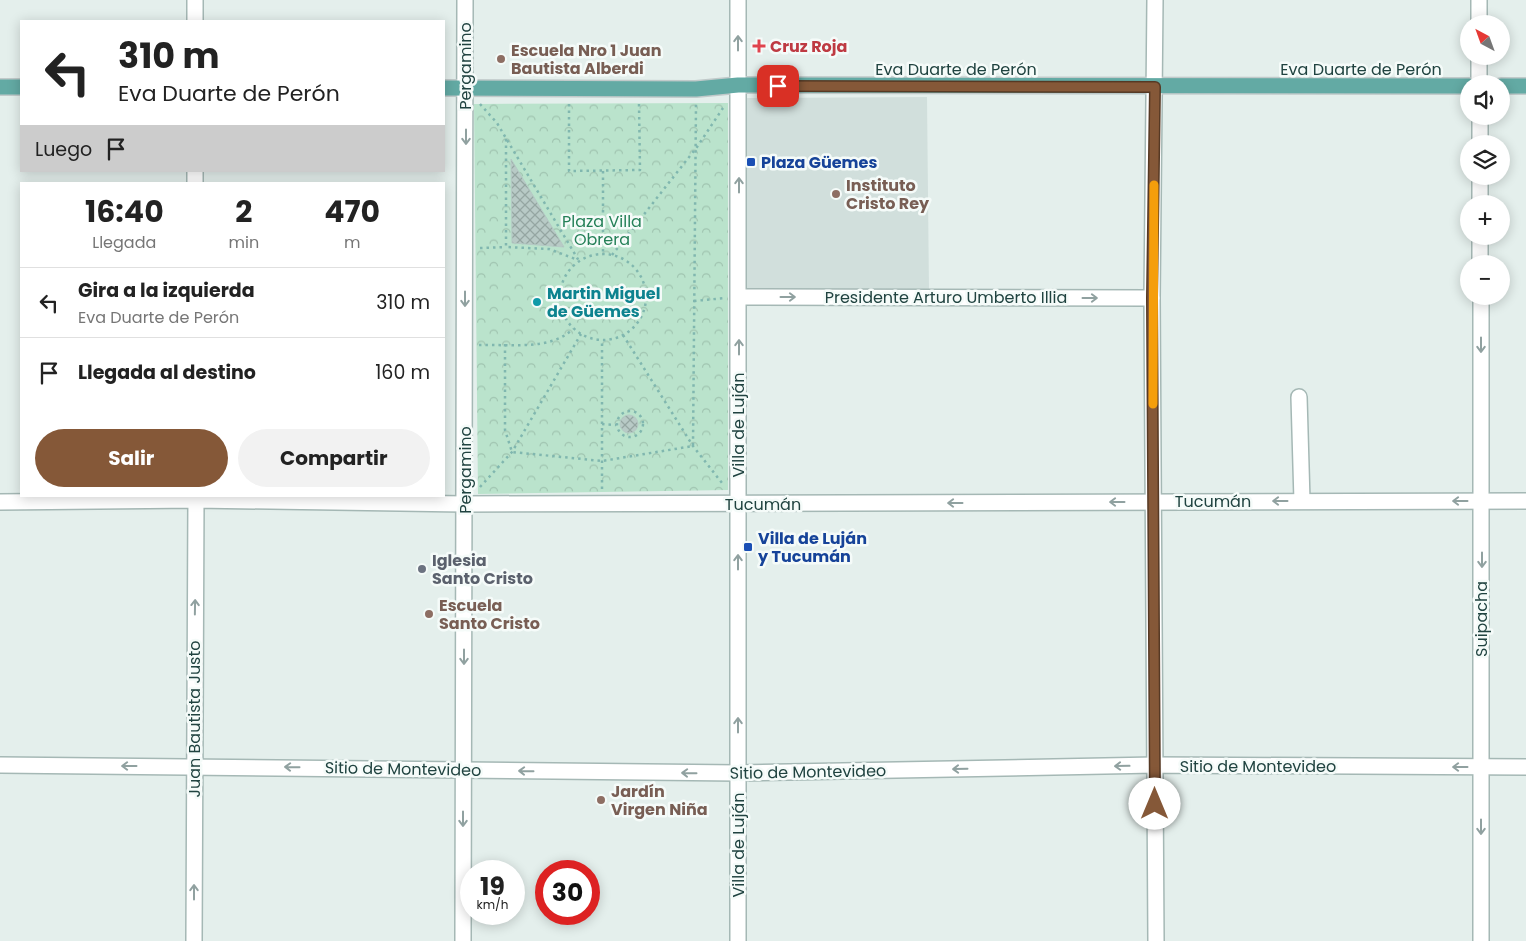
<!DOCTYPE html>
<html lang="es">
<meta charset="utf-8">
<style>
:root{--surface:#fff;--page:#f2f2f2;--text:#222;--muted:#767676;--line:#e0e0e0;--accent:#855838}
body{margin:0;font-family:Poppins,sans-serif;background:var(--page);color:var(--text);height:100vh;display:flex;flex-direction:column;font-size:19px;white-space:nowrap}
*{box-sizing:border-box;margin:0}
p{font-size:16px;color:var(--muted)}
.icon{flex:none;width:28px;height:28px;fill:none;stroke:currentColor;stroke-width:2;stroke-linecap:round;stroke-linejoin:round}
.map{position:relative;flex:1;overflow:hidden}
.details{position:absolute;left:20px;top:182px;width:425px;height:315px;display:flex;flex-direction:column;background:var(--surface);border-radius:0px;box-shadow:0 2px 12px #0003}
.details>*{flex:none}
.top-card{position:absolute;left:20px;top:20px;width:425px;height:152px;border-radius:0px;box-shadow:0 2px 12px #0003;background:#fff;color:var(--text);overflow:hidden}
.needle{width:32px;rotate:319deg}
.fabs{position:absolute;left:1460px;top:15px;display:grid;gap:10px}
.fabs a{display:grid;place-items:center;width:50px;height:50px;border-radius:50%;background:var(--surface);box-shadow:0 2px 12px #0003;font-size:25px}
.speed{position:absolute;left:460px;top:860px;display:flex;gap:10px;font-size:25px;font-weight:700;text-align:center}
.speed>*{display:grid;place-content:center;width:65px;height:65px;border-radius:50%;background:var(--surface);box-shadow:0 2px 12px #0003;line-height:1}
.speed small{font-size:12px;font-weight:400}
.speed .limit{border:8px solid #d22;background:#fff;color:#111}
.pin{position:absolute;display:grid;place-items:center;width:42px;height:42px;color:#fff;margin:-21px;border-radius:10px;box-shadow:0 2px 8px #0006}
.me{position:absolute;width:55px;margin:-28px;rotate:0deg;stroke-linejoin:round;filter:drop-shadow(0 0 4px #0008)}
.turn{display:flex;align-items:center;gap:18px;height:105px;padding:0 15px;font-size:22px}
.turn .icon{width:65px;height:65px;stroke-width:2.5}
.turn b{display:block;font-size:35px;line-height:42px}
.then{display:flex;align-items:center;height:48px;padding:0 15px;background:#0003;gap:10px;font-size:19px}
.eta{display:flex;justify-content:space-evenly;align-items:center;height:85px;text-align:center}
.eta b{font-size:30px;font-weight:700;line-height:35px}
.button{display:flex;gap:10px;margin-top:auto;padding:10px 15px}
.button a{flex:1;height:58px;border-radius:30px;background:var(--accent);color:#fff;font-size:20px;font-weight:700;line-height:58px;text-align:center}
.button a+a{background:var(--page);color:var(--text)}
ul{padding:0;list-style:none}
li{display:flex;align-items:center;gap:15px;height:70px;padding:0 15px;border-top:1px solid var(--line)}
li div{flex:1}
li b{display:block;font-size:19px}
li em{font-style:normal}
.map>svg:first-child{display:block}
.built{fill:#d1dfdc}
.park{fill:url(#park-crowns)}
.building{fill:url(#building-cross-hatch);stroke:#b5cac5}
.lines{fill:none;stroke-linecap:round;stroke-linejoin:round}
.minor-casing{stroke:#a5b8b5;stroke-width:18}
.major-casing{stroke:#c1caca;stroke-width:18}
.path{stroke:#80b7af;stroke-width:2.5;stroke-dasharray:2.5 4;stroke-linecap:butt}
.minor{stroke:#fff;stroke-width:15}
.major{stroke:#63aaa4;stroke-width:15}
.oneway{stroke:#90a1a0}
.route-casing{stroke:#563924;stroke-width:12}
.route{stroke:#855838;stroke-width:9}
.slow{stroke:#f59e0b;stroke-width:9}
.health-dot{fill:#e0444e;stroke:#f5fbf9;stroke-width:2}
.education-dot{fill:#8d6e63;stroke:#f5fbf9;stroke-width:2}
.transit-dot{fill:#1a4fb4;stroke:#f5fbf9;stroke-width:2}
.culture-dot{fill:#0f9aa8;stroke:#f5fbf9;stroke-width:2}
.worship-dot{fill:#6b7280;stroke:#f5fbf9;stroke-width:2}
.labels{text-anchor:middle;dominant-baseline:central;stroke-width:5;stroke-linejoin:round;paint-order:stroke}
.health-label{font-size:16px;font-weight:bold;fill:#be3a42;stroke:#f5fbf9;text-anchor:start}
.education-label{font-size:16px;font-weight:bold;fill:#785e54;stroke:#f5fbf9;text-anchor:start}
.street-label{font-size:16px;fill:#204340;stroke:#f5fbf9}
.transit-label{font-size:16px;font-weight:bold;fill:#164399;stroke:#f5fbf9;text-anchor:start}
.park-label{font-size:16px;fill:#258058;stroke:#f5fbf9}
.culture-label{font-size:16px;font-weight:bold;fill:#0d838f;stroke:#f5fbf9;text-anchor:start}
.worship-label{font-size:16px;font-weight:bold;fill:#5b616d;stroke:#f5fbf9;text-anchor:start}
</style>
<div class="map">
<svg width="1526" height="941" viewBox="0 0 1526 941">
<defs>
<pattern id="park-crowns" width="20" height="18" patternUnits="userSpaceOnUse" patternTransform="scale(1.25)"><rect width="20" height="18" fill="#bae3cc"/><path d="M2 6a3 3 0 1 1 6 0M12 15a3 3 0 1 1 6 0" fill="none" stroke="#a0c4b0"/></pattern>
<pattern id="building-cross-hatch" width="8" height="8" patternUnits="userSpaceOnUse" patternTransform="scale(1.25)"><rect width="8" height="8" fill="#b8cac6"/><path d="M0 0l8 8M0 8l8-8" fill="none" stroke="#95a6a2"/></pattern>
</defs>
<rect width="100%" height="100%" fill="#e4efec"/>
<polygon class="built" points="927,97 929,291 744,290 744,98"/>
<polygon class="park" points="728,103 728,490 478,494 474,104"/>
<g class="building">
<polygon points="511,159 564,247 512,243"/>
<circle cx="629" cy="424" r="9"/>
</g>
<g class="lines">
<defs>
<g id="minor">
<polyline points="195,0 195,21"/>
<polyline points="738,0 738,941"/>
<polyline points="1155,0 1152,298 1156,941"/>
<polyline points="1479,0 1479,24"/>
<polyline points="1479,56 1479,84"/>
<polyline points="1480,116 1480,144"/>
<polyline points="195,171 195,184"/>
<polyline points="1480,176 1480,204"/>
<polyline points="1480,236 1480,264"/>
<polyline points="1481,296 1481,941"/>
<polyline points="739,297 1152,298"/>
<polyline points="1299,397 1302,501"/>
<polyline points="0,502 196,500 464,504 1526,501"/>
<polyline points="0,765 738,773 1155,765 1526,767"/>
<polyline points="194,941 196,496"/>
<polyline points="463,941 465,0"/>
</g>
<g id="major">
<polyline points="1501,86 1526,86"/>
<polyline points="0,87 21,87"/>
<polyline points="444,88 696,89 738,85 1469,86"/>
</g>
</defs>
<use href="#minor" class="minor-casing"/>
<use href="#major" class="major-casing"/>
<g class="path">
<polyline points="480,104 497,123 579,261"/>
<polyline points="569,104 569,171 640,170 639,104"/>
<polyline points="506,139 506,247 549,249 578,260"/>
<polyline points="603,171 603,254"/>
<polyline points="480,248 506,247"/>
<circle cx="603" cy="297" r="43"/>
<polyline points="612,255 697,147 723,108"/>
<polyline points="694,301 725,298"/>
<polyline points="623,335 693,446 722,483"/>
<polyline points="505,344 505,430 512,452 602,461 693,446 696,104"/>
<path d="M479,345C509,344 550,351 573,329"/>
<circle cx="630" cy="424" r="13"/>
<polyline points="602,424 616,425"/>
<polyline points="480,487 512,452 581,334"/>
<polyline points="602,489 602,341"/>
</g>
<use href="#minor" class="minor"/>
<use href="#major" class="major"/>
</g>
<defs><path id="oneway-shaft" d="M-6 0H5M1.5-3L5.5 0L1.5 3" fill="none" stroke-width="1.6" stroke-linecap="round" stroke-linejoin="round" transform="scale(1.25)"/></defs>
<g class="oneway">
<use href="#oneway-shaft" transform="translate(738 43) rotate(-90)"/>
<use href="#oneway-shaft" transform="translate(466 137) rotate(90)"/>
<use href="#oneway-shaft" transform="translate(739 185) rotate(-90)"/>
<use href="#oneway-shaft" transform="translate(788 297)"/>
<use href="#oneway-shaft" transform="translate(1090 298)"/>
<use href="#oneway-shaft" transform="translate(465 299) rotate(90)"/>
<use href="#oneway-shaft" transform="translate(1481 345) rotate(90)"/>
<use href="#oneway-shaft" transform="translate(739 347) rotate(-90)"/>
<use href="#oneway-shaft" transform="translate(1280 501) rotate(180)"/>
<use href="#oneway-shaft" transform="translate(1460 501) rotate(180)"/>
<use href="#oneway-shaft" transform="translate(1117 502) rotate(180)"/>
<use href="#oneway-shaft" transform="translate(955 503) rotate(180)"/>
<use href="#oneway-shaft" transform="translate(1482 560) rotate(90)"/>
<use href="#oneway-shaft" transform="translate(738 562) rotate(-90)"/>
<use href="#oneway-shaft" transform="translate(195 607) rotate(-89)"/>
<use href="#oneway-shaft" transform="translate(464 657) rotate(90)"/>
<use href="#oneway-shaft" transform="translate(738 725) rotate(-90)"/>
<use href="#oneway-shaft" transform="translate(129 766) rotate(-180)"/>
<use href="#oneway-shaft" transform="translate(1122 766) rotate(179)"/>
<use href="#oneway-shaft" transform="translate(292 767) rotate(-179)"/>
<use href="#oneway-shaft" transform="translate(1460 767) rotate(-180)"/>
<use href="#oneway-shaft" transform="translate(960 769) rotate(179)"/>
<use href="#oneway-shaft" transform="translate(526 771) rotate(-179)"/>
<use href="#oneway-shaft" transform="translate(689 773) rotate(-179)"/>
<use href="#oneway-shaft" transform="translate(463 819) rotate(90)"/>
<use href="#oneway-shaft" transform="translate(1481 827) rotate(90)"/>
<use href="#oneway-shaft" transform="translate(194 892) rotate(-90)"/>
</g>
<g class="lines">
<defs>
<polyline id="route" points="778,86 1155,87 1152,298 1155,804"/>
</defs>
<use href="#route" class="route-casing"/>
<use href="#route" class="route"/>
<polyline class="slow" points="1153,404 1154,185"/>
</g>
<path class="health-dot" d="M756.5 38.5h5v5h5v5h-5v5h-5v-5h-5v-5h5z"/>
<g class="education-dot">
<circle cx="501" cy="59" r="5"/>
<circle cx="836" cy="194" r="5"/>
<circle cx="429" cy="614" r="5"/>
<circle cx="601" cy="800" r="5"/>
</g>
<g class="transit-dot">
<rect x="746" y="157" width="10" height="10" rx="2.5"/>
<rect x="743" y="542" width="10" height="10" rx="2.5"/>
</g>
<circle class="culture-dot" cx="537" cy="302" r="5"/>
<circle class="worship-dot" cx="422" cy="569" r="5"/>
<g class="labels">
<g class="health-label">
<text x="770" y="46">Cruz Roja</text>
</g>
<g class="education-label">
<text x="511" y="50">Escuela Nro 1 Juan<tspan x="511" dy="18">Bautista Alberdi</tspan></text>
<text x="846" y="185">Instituto<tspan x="846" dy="18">Cristo Rey</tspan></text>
<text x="439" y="605">Escuela<tspan x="439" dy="18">Santo Cristo</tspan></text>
<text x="611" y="791">Jardín<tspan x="611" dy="18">Virgen Niña</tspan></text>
</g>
<g class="street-label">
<text transform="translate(465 66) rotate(-90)">Pergamino</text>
<text x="956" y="69">Eva Duarte de Perón</text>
<text x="1361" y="69">Eva Duarte de Perón</text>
<text x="946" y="297">Presidente Arturo Umberto Illia</text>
<text transform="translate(738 425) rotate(-90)">Villa de Luján</text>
<text transform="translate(465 470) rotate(-90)">Pergamino</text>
<text x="1213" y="501">Tucumán</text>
<text x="763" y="504">Tucumán</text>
<text transform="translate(1481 619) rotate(-90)">Suipacha</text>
<text transform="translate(194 719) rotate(-90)">Juan Bautista Justo</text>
<text x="1258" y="766">Sitio de Montevideo</text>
<text transform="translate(403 769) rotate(1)">Sitio de Montevideo</text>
<text transform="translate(808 772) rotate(-1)">Sitio de Montevideo</text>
<text transform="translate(738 845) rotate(-90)">Villa de Luján</text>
</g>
<g class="transit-label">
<text x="761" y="162">Plaza Güemes</text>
<text x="758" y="538">Villa de Luján<tspan x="758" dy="18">y Tucumán</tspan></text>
</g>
<g class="park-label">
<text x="602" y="221">Plaza Villa<tspan x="602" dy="18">Obrera</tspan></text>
</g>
<g class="culture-label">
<text x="547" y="293">Martin Miguel<tspan x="547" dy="18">de Güemes</tspan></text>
</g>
<g class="worship-label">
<text x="432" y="560">Iglesia<tspan x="432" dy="18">Santo Cristo</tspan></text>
</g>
</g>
</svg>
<div class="fabs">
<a><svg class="needle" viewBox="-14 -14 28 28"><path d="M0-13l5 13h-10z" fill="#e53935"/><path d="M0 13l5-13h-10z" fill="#767676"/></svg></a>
<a><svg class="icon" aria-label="sound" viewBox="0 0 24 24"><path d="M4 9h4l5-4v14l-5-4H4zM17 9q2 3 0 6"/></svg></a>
<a><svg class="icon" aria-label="layers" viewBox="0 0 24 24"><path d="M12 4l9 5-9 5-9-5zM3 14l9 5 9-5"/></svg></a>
<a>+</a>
<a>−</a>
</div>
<div class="speed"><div>19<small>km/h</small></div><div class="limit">30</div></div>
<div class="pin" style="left:778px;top:86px;background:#d93025"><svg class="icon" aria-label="arrive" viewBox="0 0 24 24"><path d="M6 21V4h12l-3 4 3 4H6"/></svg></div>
<svg class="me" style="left:1155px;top:804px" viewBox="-20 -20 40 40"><circle r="19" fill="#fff"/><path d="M0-13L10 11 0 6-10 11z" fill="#855838"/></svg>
<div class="top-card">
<div class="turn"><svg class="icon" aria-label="left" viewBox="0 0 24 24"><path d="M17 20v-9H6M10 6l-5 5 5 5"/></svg><div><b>310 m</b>Eva Duarte de Perón</div></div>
<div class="then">Luego<svg class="icon" aria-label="arrive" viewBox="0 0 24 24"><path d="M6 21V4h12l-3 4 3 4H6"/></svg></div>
</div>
<section class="details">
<div class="eta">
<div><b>16:40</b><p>Llegada</p></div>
<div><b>2</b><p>min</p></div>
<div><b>470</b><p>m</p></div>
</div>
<ul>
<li><svg class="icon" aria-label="left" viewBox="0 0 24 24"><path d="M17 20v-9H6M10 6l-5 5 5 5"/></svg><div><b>Gira a la izquierda</b><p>Eva Duarte de Perón</p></div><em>310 m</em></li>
<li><svg class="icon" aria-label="arrive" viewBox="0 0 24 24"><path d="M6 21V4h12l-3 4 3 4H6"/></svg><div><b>Llegada al destino</b></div><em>160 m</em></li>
</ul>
<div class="button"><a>Salir</a><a>Compartir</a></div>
</section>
</div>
